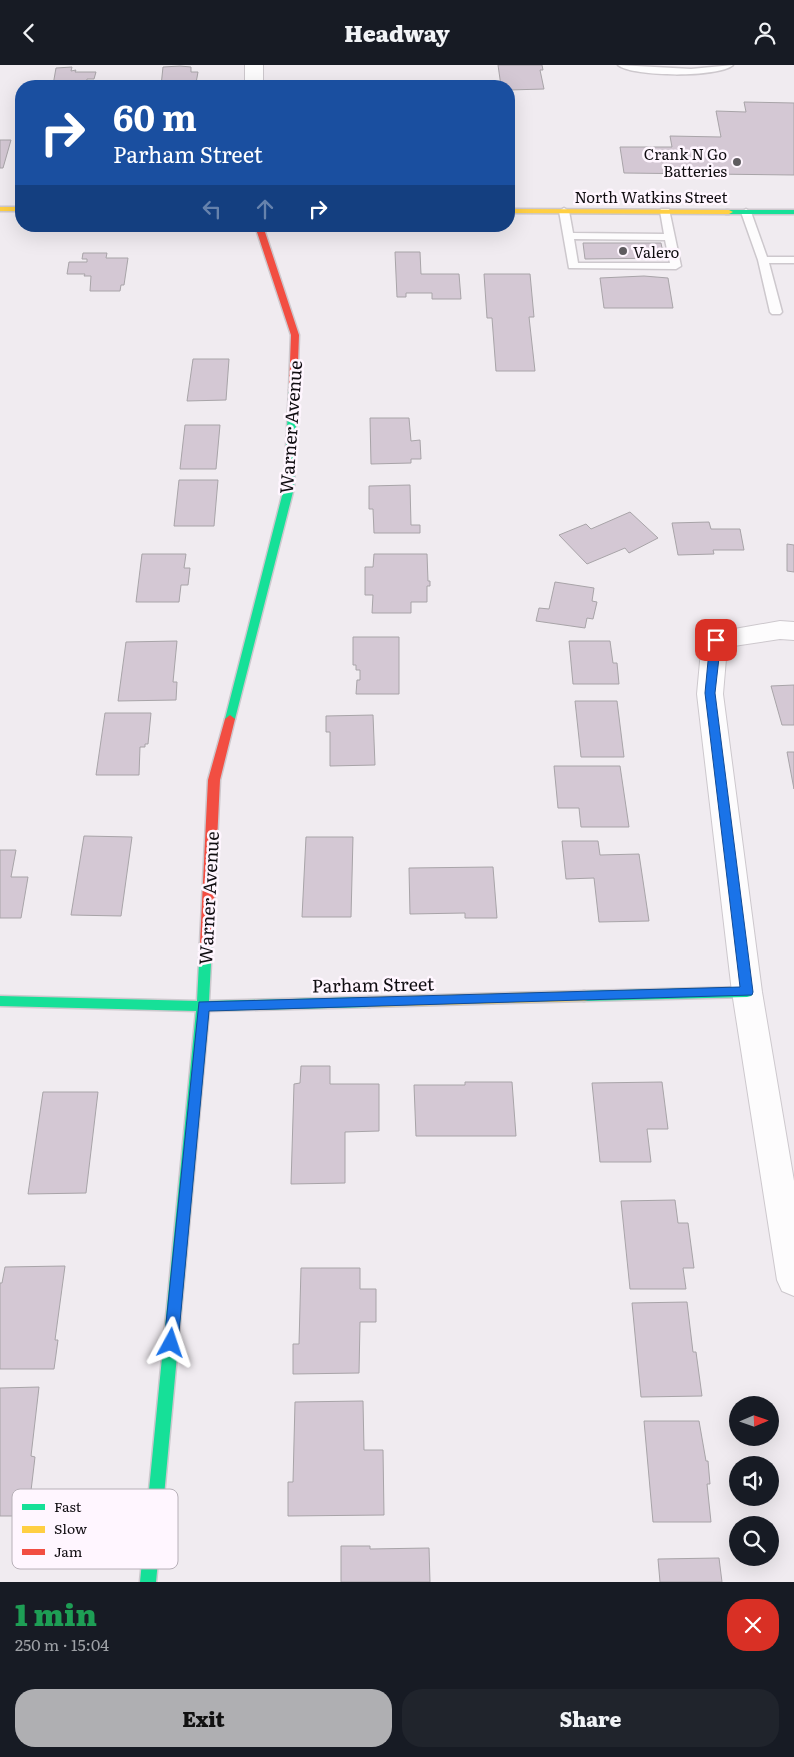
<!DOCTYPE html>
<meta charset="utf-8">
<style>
:root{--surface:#171b24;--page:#20242c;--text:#f1f3f6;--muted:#9ea1a6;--accent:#afafb2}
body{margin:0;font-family:Literata,serif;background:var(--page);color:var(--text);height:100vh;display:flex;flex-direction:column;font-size:19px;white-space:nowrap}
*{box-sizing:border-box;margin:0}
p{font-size:16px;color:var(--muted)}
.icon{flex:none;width:28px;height:28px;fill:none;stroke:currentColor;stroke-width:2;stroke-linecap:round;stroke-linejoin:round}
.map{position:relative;height:1517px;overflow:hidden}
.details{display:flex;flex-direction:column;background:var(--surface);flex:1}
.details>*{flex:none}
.guide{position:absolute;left:15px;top:15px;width:500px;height:152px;border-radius:20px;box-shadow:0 5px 20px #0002;background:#1a4fa0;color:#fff;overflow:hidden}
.needle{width:32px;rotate:88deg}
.buttons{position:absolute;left:729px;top:1331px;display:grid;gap:10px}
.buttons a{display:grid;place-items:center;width:50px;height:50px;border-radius:50%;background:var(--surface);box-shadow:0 5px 20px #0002;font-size:25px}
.pin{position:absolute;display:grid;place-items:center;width:42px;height:42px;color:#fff;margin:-21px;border-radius:10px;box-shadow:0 2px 8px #0006}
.me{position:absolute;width:55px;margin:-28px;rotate:5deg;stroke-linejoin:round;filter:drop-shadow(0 0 4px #0008)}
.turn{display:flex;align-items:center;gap:18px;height:105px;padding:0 15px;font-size:22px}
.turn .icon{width:65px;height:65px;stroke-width:2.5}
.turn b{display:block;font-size:35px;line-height:42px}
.lanes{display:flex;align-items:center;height:48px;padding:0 15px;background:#0003;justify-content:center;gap:25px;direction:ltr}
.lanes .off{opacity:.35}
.round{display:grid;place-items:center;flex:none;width:52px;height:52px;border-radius:20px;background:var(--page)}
.summary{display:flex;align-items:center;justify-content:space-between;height:85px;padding:0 15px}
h1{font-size:30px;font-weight:800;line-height:38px;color:#1e9e55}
.button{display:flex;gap:10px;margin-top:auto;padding:10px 15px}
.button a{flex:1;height:58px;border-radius:20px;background:var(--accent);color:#111;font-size:20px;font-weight:800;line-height:58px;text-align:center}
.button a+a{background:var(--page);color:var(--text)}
header{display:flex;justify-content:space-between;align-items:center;height:65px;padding:0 15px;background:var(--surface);font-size:22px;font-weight:800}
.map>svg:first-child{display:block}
.building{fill:#d4c8d4;stroke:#a8a4a8}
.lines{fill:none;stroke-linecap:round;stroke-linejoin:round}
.lane-casing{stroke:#cdc8cd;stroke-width:3}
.street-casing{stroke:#cdc8cd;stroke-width:2}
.fast-casing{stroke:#cdc8cd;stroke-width:3}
.slow-casing{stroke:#cdc8cd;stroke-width:3}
.jam-casing{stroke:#cdc8cd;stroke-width:3}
.lane{fill:#fdfcfd;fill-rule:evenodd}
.street{fill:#fdfcfd;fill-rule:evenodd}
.fast{fill:#16e098;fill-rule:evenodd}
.slow{fill:#ffcf43;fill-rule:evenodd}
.jam{fill:#f24e42;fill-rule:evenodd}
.route{fill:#1a73e8;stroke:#114b97}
.poi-dot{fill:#5e5b5f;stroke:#fff6ff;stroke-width:2}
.labels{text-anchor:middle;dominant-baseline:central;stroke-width:5;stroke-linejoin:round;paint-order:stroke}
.far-poi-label{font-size:15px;fill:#100d11;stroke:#fff6ff;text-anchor:end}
.far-street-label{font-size:15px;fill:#100d11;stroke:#fff6ff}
.street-label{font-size:18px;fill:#100d11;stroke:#fff6ff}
.key{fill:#fff6ff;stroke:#b7b0b8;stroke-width:1}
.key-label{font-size:14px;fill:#100d11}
</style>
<header><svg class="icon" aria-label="back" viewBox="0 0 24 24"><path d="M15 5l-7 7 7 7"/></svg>Headway<svg class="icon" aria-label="person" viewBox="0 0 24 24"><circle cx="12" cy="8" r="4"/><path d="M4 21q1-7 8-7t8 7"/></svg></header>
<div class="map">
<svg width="794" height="1517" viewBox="0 0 794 1517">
<rect width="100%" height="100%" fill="#f0ebf0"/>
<g class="building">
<polygon points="498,0 542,0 543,5 540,5 544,24 509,25 509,21 501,21"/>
<polygon points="180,1 191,2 191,7 198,7 196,18 189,18 188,21 161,21 163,2"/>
<polygon points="72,2 71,6 76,5 75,7 96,7 94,14 87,14 86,20 53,20 56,3"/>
<polygon points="744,37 794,38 794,110 624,108 620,82 672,82 670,71 721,72 716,46 746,47"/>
<polygon points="0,75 11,75 3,103 0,103"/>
<polygon points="583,178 661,178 664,193 585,194"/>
<polygon points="395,187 420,187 421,209 459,209 461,234 432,234 432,228 406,228 406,232 397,232"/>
<polygon points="83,188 107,188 106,193 128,193 124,220 121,220 120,226 90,226 91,211 84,211 85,209 67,209 69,197 87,197 87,194 82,194"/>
<polygon points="484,209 530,209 534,252 529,252 535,306 496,306 492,253 487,253"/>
<polygon points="644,211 668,213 673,243 604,243 600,213"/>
<polygon points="193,294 229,294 226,335 187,336"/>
<polygon points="370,353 409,353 411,376 420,375 421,394 411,394 411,398 371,399"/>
<polygon points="185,360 220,360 216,404 180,404"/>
<polygon points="179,415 218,415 214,461 174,461"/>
<polygon points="410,420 411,460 420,460 420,468 374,468 373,444 369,444 369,421"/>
<polygon points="630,447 658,473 629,488 625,483 587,499 559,470 586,459 591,464"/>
<polygon points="709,457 711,464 740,464 744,485 713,485 714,489 678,490 672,458"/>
<polygon points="787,479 794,480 794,507 787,506"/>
<polygon points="142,489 186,489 184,503 190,503 188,520 181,520 179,537 136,537"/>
<polygon points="374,489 427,489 428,516 430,516 430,521 427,521 427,537 411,537 411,548 372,548 373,530 365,530 365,502 373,502"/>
<polygon points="555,517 594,523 592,536 597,537 593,554 587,553 585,563 536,556 539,543 549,544"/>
<polygon points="353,572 399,572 399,629 356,629 357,615 360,615 360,605 356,605 356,600 353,600"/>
<polygon points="177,576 173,617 177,617 176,635 118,636 126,577"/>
<polygon points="569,576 610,576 613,598 617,598 619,619 573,619"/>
<polygon points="794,620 794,660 782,660 771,621"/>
<polygon points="575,636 617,636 624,692 581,692"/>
<polygon points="105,648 151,648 148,679 145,679 145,682 140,682 139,710 96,710"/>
<polygon points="373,650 375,700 330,701 330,667 326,667 326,651"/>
<polygon points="787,687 794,687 794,724"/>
<polygon points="554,701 620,701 629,762 581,762 579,743 558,743"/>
<polygon points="84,771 132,772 121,851 71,850"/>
<polygon points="306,772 353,772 351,852 302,852"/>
<polygon points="562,776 598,776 600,790 639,789 649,856 599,857 594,813 566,814"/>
<polygon points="0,785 16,785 11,812 28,812 21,853 0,853"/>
<polygon points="493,802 497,853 465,853 465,848 410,849 409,803"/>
<polygon points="301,1001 330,1001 330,1019 379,1019 379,1066 345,1067 345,1118 291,1119 294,1019 300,1018"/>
<polygon points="465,1017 512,1017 516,1071 416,1071 414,1020 465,1020"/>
<polygon points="662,1017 668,1064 647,1064 651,1097 600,1097 592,1018"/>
<polygon points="43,1027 98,1027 86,1128 28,1129"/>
<polygon points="675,1135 678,1158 688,1158 694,1203 683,1203 686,1224 630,1224 621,1136"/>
<polygon points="65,1201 55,1275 58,1275 54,1304 0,1304 0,1218 2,1218 5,1202"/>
<polygon points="301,1203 360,1203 360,1224 376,1224 376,1257 360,1257 359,1308 293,1309 293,1279 299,1279"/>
<polygon points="687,1237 693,1287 696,1287 702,1331 641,1332 632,1238"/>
<polygon points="39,1322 31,1391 35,1392 28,1451 0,1451 0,1323"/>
<polygon points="363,1336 364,1385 383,1385 384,1450 288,1451 288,1417 293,1417 295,1337"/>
<polygon points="644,1356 699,1356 706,1396 708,1396 710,1419 707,1419 711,1457 653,1457"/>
<polygon points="341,1481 370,1481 370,1484 429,1483 430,1517 341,1517"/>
<polygon points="719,1493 722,1517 660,1517 658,1494"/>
</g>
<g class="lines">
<defs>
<g id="lane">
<path d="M618,0L691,4L733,0C718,13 632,12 618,0Z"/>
<path d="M564,143L569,146L573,168L664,169L660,146L661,144H669L681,201L676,204L569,203L559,146ZM574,174L665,175L670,198H578Z"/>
<polygon points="746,144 751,147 767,192 794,192 794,198 769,198 782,247 780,249 772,249 770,247 758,195 741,147"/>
</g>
<g id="street">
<rect x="245" y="0" width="18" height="21"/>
<polygon points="780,556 794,557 794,575 780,574 727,582 723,629 762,927 794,1116 794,1231 782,1226 777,1215 732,927 697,629 702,575 706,569"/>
</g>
<g id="fast">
<rect x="726" y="145" width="68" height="4"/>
<polygon points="293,322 297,325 294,423 235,654 230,658 225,654 284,423 289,325"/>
<polygon points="206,873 210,874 212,878 209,936 369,932 373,933 375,937 373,941 369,942 209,946 156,1517 140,1517 196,946 0,941 0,931 197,936 200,878 202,874"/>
<polygon points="747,922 751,923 753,927 751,931 747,932 584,936 580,935 578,931 580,927 584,926"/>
</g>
<g id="slow">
<rect x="0" y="142" width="21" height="4"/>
<polygon points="509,144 729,145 733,147 729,149 509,148"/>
<polygon points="584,926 588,927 590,931 588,935 584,936 369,942 365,941 363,937 365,933 369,932"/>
</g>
<g id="jam">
<polygon points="255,161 263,161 299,270 297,325 293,328 289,325 291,270"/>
<polygon points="230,650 235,654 220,715 212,878 210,882 206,883 202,882 200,878 208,715 225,654"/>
</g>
</defs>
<use href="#lane" class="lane-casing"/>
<use href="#street" class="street-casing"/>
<use href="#fast" class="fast-casing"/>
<use href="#slow" class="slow-casing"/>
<use href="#jam" class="jam-casing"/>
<use href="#lane" class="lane"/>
<use href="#street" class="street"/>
<use href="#fast" class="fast"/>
<use href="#slow" class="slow"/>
<use href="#jam" class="jam"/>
</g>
<polygon class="route" points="716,571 721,575 715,628 753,927 752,930 209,946 178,1278 176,1283 171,1286 166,1283 164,1278 199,937 740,922 705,628 710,575"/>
<g class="poi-dot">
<circle cx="737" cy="97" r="5"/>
<circle cx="623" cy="186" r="5"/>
</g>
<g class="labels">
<g class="far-poi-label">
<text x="727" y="88">Crank N Go<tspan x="727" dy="17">Batteries</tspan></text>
<text x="633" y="186" text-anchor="start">Valero</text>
</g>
<g class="far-street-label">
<text x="651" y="131">North Watkins Street</text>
</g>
<g class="street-label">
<text transform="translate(290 362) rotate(-86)">Warner Avenue</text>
<text transform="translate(208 833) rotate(-87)">Warner Avenue</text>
<text transform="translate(373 919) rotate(-1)">Parham Street</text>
</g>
</g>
<rect x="12" y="1424" width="166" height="80" rx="8" class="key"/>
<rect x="22" y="1439" width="23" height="6" fill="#16e098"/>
<rect x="22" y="1461" width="23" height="7" fill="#ffcf43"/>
<rect x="22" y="1484" width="23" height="6" fill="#f24e42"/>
<g class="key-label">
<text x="54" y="1447">Fast</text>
<text x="54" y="1469">Slow</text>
<text x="54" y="1492">Jam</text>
</g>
</svg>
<div class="buttons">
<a><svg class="needle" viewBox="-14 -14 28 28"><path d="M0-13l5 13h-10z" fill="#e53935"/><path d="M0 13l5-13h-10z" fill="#9ea1a6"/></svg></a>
<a><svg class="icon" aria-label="sound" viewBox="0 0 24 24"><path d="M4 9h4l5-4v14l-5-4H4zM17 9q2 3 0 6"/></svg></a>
<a><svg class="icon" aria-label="search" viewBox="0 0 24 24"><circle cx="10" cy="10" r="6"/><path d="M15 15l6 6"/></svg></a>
</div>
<div class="pin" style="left:716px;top:575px;background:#d93025"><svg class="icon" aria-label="arrive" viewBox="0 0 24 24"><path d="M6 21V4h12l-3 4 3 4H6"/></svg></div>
<svg class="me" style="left:171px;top:1278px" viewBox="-20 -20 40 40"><path d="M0-17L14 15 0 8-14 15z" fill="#1a73e8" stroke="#fff" stroke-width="4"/></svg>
<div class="guide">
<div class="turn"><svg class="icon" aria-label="right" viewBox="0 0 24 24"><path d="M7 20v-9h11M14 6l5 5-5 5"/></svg><div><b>60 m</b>Parham Street</div></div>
<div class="lanes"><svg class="icon off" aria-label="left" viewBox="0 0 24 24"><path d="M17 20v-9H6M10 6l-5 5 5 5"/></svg><svg class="icon off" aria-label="ahead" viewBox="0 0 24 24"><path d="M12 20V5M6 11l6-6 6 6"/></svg><svg class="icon" aria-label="right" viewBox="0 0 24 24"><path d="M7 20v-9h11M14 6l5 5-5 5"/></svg></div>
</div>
</div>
<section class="details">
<div class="summary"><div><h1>1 min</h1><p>250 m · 15:04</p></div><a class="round" style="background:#d93025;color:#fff"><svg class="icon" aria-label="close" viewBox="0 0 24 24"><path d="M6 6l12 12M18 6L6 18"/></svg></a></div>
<div class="button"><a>Exit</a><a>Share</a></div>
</section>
